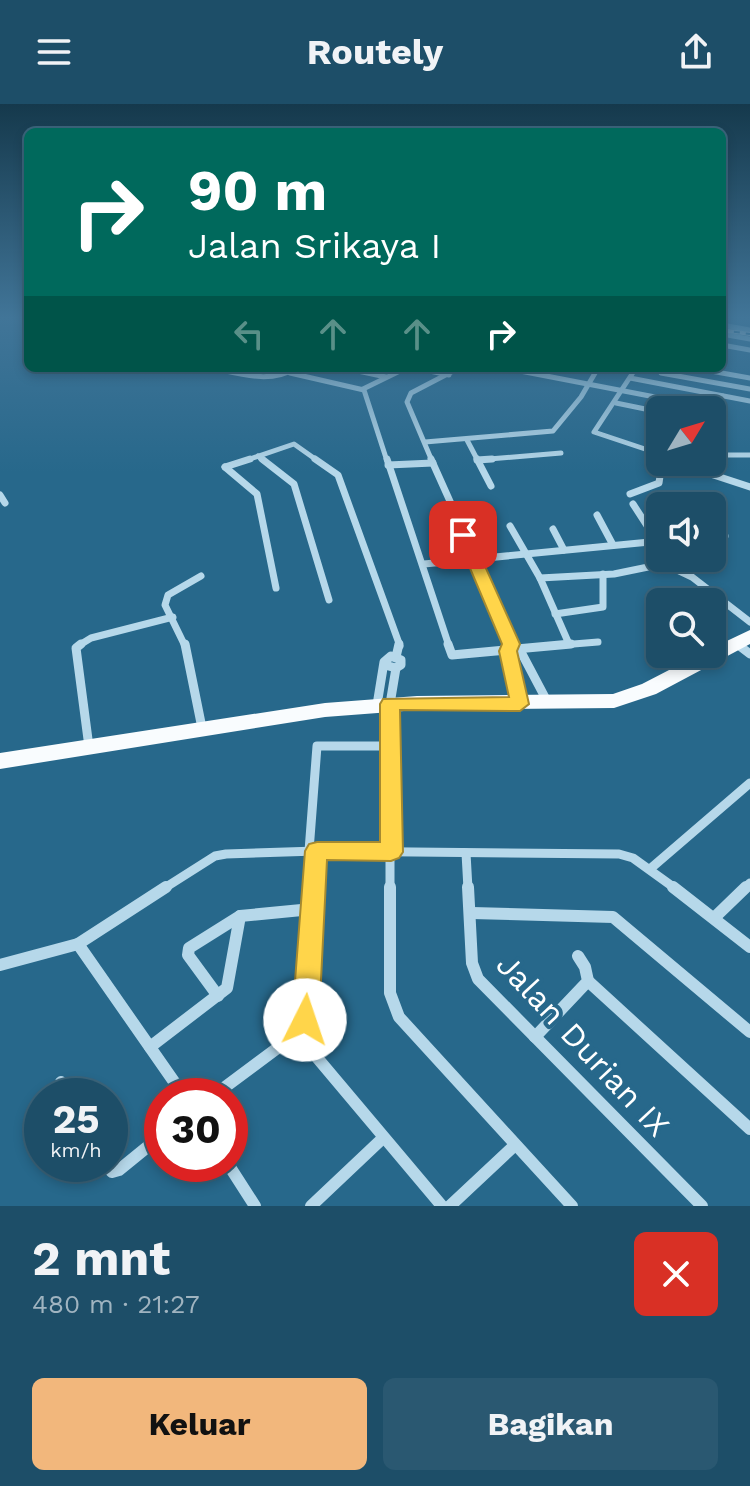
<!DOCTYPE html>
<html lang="id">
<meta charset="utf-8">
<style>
:root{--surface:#1d4e68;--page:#2a5871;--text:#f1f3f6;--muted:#a0b4c0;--line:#3b657c;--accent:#f2b77c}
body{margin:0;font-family:"Work Sans",sans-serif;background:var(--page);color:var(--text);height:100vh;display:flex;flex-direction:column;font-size:30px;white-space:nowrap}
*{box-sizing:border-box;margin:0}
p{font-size:26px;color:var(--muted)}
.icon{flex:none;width:44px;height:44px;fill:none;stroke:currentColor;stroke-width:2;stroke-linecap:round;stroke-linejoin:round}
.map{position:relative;height:1102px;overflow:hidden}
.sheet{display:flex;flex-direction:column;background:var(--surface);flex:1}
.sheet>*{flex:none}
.top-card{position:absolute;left:24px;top:24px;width:702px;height:244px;border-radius:12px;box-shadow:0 4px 12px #0003,0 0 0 2px var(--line);background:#00695c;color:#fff;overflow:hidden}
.needle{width:52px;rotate:52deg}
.tools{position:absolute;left:646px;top:292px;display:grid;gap:16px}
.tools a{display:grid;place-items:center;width:80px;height:80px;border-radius:12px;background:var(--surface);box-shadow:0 4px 12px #0003,0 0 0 2px var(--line);font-size:40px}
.speed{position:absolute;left:24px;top:974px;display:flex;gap:16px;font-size:40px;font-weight:700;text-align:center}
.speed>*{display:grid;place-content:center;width:104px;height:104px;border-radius:50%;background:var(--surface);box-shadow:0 4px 12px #0003,0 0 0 2px var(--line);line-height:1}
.speed small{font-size:20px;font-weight:400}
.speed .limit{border:12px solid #d22;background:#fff;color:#111}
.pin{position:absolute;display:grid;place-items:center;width:68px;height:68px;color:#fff;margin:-34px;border-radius:16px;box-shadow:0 4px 12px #0006}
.me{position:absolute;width:88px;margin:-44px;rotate:4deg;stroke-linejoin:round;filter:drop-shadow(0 0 6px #0008)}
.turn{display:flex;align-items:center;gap:28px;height:168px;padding:0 32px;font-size:36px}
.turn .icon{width:104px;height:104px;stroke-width:2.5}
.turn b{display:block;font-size:56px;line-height:68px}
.lanes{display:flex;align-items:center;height:76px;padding:0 32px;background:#0003;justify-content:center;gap:40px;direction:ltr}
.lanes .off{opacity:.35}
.round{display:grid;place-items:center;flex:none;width:84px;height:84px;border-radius:12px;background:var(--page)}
.overview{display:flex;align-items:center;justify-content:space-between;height:136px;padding:0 32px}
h1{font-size:48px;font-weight:700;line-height:60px}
.button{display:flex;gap:16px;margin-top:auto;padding:16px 32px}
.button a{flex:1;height:92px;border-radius:12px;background:var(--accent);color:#111;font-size:32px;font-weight:700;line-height:92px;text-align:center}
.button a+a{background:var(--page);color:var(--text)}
header{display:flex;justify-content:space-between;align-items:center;height:104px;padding:0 32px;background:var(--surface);font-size:36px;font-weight:700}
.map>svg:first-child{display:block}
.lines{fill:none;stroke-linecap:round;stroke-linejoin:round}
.street-far3{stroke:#b6d8ea;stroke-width:5}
.street-far2{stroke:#b6d8ea;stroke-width:7}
.street-far1{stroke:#b6d8ea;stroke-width:9}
.street{stroke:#b6d8ea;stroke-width:12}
.primary{fill:#f9fcfe;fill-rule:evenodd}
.rail-casing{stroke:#fff;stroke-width:4}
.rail{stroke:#27688b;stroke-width:2;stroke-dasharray:6;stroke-linecap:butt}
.route{fill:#ffd54a;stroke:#a68a30;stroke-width:2}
.labels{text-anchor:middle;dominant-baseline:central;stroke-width:8;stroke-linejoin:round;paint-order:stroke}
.near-street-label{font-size:32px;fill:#fff;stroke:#27688b}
</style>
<header><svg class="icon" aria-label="menu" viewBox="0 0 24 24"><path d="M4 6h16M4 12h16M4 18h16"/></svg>Routely<svg class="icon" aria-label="share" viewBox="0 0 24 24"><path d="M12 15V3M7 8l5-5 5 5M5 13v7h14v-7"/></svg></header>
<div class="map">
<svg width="750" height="1102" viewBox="0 0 750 1102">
<rect width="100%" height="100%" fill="#27688b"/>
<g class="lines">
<g class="street-far3">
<polyline points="722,221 750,226"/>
<polyline points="722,230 750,235"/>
<polyline points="722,241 750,246"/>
<path d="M213,264C241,270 270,280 296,264"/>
<polyline points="344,264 386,273"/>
<polyline points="415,264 449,271"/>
<polyline points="505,264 712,304 719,302 723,292"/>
<polyline points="636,264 594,328 660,350"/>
<polyline points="694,264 750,274"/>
<polyline points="290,269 364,286 387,357"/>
<polyline points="661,269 750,285"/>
<polyline points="630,274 750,297"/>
<polyline points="363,285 406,264"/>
<polyline points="616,299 655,307"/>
<polyline points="712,331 723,337 712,344"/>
<polyline points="467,336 478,357"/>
<polyline points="425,338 553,327 581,293 598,264"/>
<polyline points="258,352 264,357"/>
<polyline points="477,356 561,349"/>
<polyline points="244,357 294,340 318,357"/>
<polyline points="432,357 407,298 411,289 459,264"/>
<polyline points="719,357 724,351 750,351"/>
</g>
<g class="street-far2">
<polyline points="262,355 294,380 329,496"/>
<polyline points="315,355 338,371 400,542"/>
<polyline points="387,355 449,542"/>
<polyline points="431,355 515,542"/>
<polyline points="477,355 491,382"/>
<polyline points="477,356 492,355"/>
<polyline points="674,358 750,383"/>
<polyline points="388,361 433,359"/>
<polyline points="225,363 250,355"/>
<polyline points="225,363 257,390 276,484"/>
<polyline points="707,369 720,355"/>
<polyline points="630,390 659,379 660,372 674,358"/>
<polyline points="0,391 5,399"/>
<polyline points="633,400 657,437"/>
<polyline points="597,411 613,441"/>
<polyline points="510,422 540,474 569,540"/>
<polyline points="553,425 564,446"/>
<polyline points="712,433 725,432"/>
<polyline points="424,460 660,437"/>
<polyline points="540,474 614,470 653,462 673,464 692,473 750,518"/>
<polyline points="555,510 603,503 603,470"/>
<polyline points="736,540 739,542"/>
<polyline points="78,542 91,534 173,513"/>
<polyline points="185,542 165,501 168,491 201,472"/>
<polyline points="549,542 598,538"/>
</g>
<g class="street-far1">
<polyline points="81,540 76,544 89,643"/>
<polyline points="185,540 202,624"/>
<polyline points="448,540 452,551 571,540"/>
<polyline points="512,540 520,546 548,599"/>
<polyline points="737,540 750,550"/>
<polyline points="509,544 520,600"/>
<polyline points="396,553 399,540"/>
<polyline points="377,601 384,558 391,552 401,556 401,561 396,564 385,561"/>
<polyline points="309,747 317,642 390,642"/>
<polyline points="466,749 468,785"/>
<polyline points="650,765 750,679"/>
<polyline points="163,785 215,752 226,750 317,747 619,750 633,754 676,785"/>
<polyline points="314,785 317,747"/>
<polyline points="390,785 390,600 396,564"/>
<polyline points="744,785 750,779"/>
</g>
<g class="street">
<polyline points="390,783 390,889 399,913 572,1102"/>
<polyline points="468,783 472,859 478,875 702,1102"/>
<polyline points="673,783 750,843"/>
<polyline points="472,809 613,813 750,928"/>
<polyline points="714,814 746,783"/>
<polyline points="78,840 184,992"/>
<polyline points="0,861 78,840 166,783"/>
<polyline points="588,877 750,1025"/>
<polyline points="218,892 188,851 189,844 240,812 312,805"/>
<polyline points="298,931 442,1102"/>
<polyline points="535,933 588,877 585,863 578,852"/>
<polyline points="150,943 227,884 240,812"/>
<polyline points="61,978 68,992"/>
<polyline points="213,992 303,925 314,783"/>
<polyline points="105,1060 112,1068 119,1066 162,1031"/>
<polyline points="228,1060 255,1102"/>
<polyline points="311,1102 383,1034"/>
<polyline points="450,1102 515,1041"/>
</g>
<polygon class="primary" points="750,526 750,540 656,590 614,604 417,606 325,613 0,665 0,649 325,599 417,592 613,590 642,580 700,550 712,550 712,544"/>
<defs>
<polyline id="rail" points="722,226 750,230"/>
</defs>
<use href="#rail" class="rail-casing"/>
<use href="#rail" class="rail"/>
</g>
<linearGradient id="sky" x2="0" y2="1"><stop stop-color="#15394c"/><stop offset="0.58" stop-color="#417598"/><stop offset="1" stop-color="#417598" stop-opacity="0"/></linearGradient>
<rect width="750" height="368" fill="url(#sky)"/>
<polygon class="route" points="463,426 471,431 520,540 517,547 529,600 520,607 400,606 403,748 399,754 391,757 327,756 319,916 315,925 305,929 296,925 292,916 305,747 309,740 317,738 380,738 380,600 383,595 509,593 499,547 502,540 456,431"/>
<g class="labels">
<g class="near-street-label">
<text transform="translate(583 941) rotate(47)">Jalan Durian IX</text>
</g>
</g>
</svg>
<div class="tools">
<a><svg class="needle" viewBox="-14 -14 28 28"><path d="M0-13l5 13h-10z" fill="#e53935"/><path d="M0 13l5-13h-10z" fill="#a0b4c0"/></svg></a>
<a><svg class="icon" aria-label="sound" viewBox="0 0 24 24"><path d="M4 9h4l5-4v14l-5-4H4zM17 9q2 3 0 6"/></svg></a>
<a><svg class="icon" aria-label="search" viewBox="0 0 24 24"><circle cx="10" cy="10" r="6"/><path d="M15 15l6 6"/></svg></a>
</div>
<div class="speed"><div>25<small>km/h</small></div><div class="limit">30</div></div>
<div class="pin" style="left:463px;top:431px;background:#d93025"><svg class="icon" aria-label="arrive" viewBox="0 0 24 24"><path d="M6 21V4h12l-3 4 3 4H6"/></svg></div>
<svg class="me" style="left:305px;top:916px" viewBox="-20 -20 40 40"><circle r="19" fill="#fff"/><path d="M0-13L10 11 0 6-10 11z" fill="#ffd54a"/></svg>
<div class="top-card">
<div class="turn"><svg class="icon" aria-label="right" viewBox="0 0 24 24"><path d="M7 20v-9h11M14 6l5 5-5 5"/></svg><div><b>90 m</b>Jalan Srikaya I</div></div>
<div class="lanes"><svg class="icon off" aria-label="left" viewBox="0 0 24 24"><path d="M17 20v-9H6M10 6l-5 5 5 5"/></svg><svg class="icon off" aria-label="ahead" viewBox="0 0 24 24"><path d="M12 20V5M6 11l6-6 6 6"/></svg><svg class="icon off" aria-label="ahead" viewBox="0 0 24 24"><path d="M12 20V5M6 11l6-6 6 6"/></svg><svg class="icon" aria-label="right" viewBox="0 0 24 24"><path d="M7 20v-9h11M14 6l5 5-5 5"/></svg></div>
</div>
</div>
<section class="sheet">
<div class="overview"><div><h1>2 mnt</h1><p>480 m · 21:27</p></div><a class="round" style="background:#d93025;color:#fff"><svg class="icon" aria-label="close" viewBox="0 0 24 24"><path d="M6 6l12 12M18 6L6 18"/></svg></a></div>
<div class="button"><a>Keluar</a><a>Bagikan</a></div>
</section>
